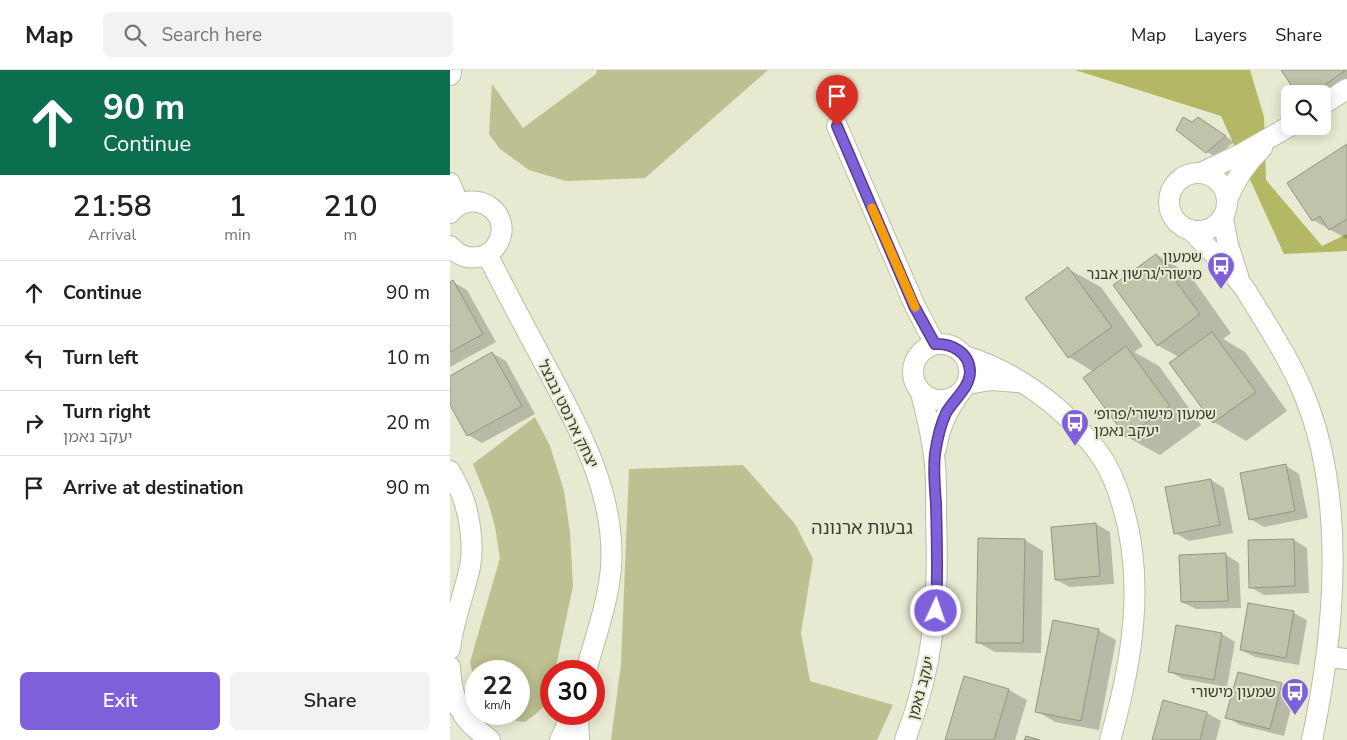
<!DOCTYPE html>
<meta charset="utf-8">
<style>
:root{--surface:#fff;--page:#f2f2f2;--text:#222;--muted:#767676;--line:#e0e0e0;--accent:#7f60db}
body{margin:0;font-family:"Nunito Sans","Noto Sans Hebrew",sans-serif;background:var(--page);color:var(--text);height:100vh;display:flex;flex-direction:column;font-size:19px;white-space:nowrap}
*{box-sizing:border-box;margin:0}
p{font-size:16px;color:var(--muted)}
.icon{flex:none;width:28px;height:28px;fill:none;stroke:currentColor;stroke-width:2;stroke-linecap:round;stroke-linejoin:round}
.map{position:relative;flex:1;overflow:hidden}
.sheet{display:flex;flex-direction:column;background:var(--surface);width:450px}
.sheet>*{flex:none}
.hud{background:#0b6e4f;color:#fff;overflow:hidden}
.fabs{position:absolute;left:831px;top:15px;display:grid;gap:10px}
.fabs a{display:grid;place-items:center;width:50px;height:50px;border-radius:8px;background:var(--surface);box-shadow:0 2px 12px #0003;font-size:25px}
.speed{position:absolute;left:15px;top:590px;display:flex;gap:10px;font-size:25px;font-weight:700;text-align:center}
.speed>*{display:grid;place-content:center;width:65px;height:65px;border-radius:50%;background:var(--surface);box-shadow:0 2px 12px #0003;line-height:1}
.speed small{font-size:12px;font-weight:400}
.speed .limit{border:8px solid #d22;background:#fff;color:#111}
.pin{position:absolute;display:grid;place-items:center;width:42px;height:42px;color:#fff;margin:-51px -21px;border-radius:50% 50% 50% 0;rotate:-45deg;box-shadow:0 0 5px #0007}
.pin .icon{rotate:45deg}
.me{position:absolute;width:55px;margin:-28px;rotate:3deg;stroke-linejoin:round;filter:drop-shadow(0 0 4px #0008)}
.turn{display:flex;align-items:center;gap:18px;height:105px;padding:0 20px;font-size:22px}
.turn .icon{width:65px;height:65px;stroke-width:2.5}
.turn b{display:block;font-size:35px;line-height:42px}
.eta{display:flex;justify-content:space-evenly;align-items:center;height:85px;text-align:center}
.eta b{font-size:30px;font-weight:600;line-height:35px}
.button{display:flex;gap:10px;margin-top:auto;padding:10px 20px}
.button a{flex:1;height:58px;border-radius:8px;background:var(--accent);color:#fff;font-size:20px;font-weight:600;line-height:58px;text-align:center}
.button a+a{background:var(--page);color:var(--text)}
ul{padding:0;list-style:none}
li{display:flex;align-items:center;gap:15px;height:65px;padding:0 20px;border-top:1px solid var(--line)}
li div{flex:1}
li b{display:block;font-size:19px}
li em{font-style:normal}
header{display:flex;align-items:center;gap:30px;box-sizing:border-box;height:70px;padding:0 25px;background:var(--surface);border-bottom:1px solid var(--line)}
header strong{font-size:24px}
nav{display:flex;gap:28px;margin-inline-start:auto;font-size:18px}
.search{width:350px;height:45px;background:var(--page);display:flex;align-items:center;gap:12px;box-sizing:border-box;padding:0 18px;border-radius:8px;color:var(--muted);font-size:19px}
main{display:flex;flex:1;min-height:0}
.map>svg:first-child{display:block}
.green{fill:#bdc090}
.forest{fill:#b3b865}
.shadow{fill:#0003}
.building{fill:#c0c2aa;stroke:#94967f}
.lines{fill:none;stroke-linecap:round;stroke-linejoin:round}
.minor-casing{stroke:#bbbda5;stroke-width:22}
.minor{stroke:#fff;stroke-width:20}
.route-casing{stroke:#533e8e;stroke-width:12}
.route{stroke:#7f60db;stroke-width:9}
.slow{stroke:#f59e0b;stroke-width:9}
.labels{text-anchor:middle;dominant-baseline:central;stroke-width:4;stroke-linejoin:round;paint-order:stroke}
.poi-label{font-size:15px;fill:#3a3a31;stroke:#e7e9d1;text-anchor:end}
.street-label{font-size:15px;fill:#3a3a31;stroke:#e7e9d1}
.quarter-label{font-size:18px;fill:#3a3a31;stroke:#e7e9d1}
</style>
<header>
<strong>Map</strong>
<div class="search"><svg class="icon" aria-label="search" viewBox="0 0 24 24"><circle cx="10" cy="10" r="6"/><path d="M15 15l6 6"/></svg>Search here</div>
<nav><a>Map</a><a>Layers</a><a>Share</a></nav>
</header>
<main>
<section class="sheet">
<div class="hud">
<div class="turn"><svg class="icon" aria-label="ahead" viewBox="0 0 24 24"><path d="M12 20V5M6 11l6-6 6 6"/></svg><div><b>90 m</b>Continue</div></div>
</div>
<div class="eta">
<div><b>21:58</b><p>Arrival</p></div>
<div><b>1</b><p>min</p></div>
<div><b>210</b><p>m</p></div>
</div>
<ul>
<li><svg class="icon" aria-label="ahead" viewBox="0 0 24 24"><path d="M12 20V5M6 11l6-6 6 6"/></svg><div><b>Continue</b></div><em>90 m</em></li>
<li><svg class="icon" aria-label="left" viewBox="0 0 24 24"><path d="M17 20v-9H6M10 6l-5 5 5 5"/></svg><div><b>Turn left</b></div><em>10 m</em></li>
<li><svg class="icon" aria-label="right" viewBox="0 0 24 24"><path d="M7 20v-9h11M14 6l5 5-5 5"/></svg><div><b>Turn right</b><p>יעקב נאמן</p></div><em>20 m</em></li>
<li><svg class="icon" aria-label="arrive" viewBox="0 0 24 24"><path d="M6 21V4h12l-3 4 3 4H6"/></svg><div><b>Arrive at destination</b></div><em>90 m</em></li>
</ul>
<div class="button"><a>Exit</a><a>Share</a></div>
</section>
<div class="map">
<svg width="897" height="670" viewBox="0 0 897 670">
<rect width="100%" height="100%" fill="#e7e9d1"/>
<g class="green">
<polygon points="147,0 318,0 195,108 116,111 79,100 50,79 39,64 42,14 73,58 146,4"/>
<path d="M85,347L100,376L114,421L120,463L123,516L105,601H101C101,630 98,636 75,652L47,649L42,644H69V601H26V619L20,592L50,488L45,457L38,432L23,394Z"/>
<polygon points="293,395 345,454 363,489 351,563 360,611 443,635 427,670 161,670 171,594 179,399"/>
</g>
<polygon class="forest" points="625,0 800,0 814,47 816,110 872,176 897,164 897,181 834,184 771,46"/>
<g class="shadow">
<polygon points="833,0 897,0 897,31 877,44 872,42 872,24 848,24"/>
<polygon points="742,54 758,54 784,72 766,87 757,82"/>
<polygon points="897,75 897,169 863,150"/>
<polygon points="707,185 739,204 781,263 773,269 795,282 837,341 796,371 764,352 729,287 707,275"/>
<polygon points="618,199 651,217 693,276 684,282 709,296 751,355 710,385 677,367 635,308 644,302 619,287 577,229"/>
<polygon points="3,212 17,220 46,272 0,297 0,214"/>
<polygon points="42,283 56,291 85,344 32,373 18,365 0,332 0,307"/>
<polygon points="836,396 849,404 858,448 814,457 800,449"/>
<polygon points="761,410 774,418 783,463 739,471 725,463"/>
<polygon points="646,454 660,462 664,514 620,517 606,510"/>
<polygon points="575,470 593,481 591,583 545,582 527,572"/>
<polygon points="844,470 857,478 859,523 814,525 800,517"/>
<polygon points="776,485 789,493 791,538 746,539 732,532"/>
<polygon points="799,535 844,543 857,550 849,595 805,587 791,580"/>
<polygon points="648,560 666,570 649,660 605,652 587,641"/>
<polygon points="772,564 785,572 777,617 733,609 719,601"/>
<polygon points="788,603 832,615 845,622 834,666 790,655 777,647"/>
<polygon points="559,620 577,630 565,670 496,670"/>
<polygon points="714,632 757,643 771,651 766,670 704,670"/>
</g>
<g class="building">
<polygon points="831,0 896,0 862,24 847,24"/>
<polygon points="733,47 742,52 748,47 776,66 756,83 726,60"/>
<polygon points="897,74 897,149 879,160 870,146 862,151 837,113"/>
<polygon points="706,184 750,244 707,276 663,215"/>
<polygon points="618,197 662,257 618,288 575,228"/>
<polygon points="3,210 33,264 0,282 0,212"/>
<polygon points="762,262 806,322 763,353 719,293"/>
<polygon points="676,276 720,336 676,367 633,308"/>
<polygon points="42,282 72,336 17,366 0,335 0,306"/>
<polygon points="836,394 845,441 799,450 790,403"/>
<polygon points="761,409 770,455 724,464 715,417"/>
<polygon points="646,453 650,506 605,510 601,457"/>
<polygon points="528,468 575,469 573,573 526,573"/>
<polygon points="844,469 845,516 799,518 798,470"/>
<polygon points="776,483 778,531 731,532 729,485"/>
<polygon points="798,533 844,541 836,588 790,580"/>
<polygon points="603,550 649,559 631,651 585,642"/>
<polygon points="726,555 772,563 764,610 718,602"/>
<polygon points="788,602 832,613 820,659 775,648"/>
<polygon points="514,606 559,619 544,670 495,670"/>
<polygon points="713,630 757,642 750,670 702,670"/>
<polygon points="576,666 590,670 574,670"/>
</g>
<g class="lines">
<defs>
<g id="minor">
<polyline points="0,5 1,3"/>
<polyline points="872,35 897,19"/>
<polyline points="387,56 465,236 485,274"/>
<polyline points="751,103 793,83 840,56"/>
<circle cx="748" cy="132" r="29"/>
<polyline points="0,113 9,135"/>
<path d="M777,130C785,110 796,93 812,78"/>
<path d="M0,143C24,114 67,145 46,176C42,182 35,187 27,187C16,189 7,184 0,176"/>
<polyline points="773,148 778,175 788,206"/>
<path d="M741,160L785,206L795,219C815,252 838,286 853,322C897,426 885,562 862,670"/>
<path d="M37,184C57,224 78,263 99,302C131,363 166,426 161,498C158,533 145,568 136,601"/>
<circle cx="491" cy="302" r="28"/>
<path d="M515,286C550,297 579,314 607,338C622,351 636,366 648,382C659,397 667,416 672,434C696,511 682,594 660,670"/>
<polyline points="517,314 542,310 567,312"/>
<path d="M486,379C490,356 496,343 509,324"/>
<path d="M0,401C4,409 9,417 12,425C20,446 24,475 20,497C14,525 3,551 0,579"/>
<polyline points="877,587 897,589"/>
<path d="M0,597C1,616 6,638 19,652C25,659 33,664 40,670"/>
<polyline points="128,644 129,670"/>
<polyline points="110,670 122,644"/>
<path d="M455,670C485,593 489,528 486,447C486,427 487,406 484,386C482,365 476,344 471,323"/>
</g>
</defs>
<use href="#minor" class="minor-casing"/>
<use href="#minor" class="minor"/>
</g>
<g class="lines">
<defs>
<path id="route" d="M387,56L464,236L485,274C501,273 519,282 520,301C520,318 504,329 496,343C490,356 487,370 485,384C483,400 485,418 486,434C487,469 488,505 486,541"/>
</defs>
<use href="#route" class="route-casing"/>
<use href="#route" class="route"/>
<polyline class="slow" points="422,138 465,237"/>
</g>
<defs>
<symbol id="bus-pin" viewBox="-11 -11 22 30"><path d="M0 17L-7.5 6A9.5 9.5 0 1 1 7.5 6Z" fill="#7f60db" stroke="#e7e9d1"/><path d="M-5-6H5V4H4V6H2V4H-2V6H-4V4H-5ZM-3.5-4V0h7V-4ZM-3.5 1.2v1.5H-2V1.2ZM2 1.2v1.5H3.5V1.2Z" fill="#fff"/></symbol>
</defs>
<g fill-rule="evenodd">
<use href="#bus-pin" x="755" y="180" width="32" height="43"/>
<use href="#bus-pin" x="609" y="337" width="32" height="43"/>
<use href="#bus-pin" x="829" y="606" width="32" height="43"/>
</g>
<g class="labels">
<g class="poi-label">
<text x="752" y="187">שמעון<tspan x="752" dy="17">מישורי/גרשון אבנר</tspan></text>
<text x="644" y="344" text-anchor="start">שמעון מישורי/פרופ׳<tspan x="644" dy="17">יעקב נאמן</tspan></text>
<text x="826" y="622">שמעון מישורי</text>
</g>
<g class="street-label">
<text transform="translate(118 344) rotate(64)">יצחק ארנסט נבנצל</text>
<text transform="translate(471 618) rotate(-75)">יעקב נאמן</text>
</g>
<g class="quarter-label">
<text x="412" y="458">גבעות ארנונה</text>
</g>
</g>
</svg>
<div class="fabs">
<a><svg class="icon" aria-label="search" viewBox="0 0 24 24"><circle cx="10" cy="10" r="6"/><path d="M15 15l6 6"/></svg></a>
</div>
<div class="speed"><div>22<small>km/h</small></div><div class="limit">30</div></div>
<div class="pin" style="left:387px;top:56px;background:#d93025"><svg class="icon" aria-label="arrive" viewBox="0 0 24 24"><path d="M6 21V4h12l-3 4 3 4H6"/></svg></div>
<svg class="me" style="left:486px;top:541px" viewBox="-20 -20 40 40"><circle r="17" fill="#7f60db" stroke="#fff" stroke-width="3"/><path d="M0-11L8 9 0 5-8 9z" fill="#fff"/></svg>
</div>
</main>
